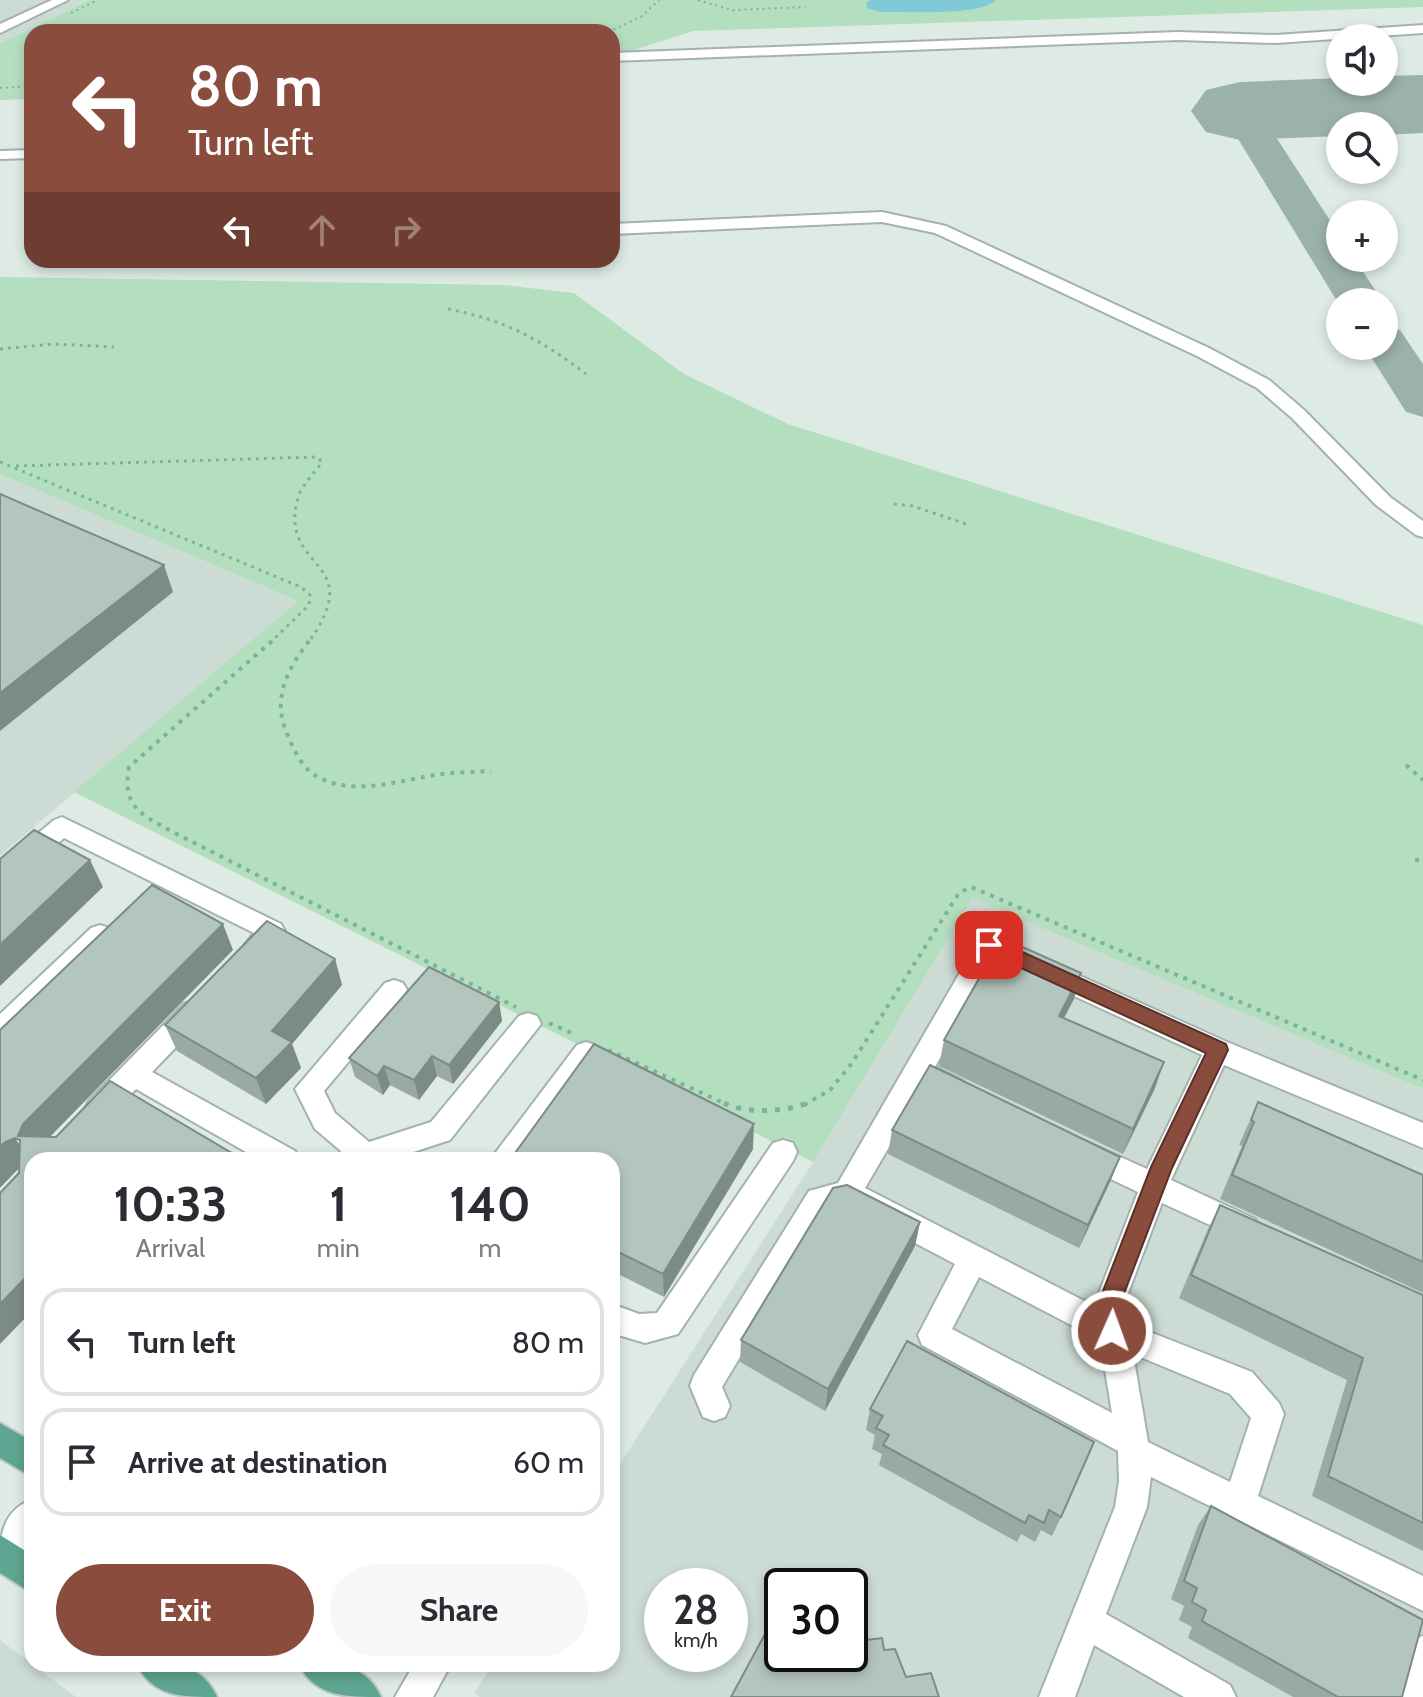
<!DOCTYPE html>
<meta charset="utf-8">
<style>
:root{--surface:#fff;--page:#f7f7f7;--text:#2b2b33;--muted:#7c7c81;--line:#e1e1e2;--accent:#8a4c3d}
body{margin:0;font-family:Cabin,sans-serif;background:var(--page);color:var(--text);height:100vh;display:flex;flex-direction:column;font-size:30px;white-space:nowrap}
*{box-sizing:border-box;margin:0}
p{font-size:26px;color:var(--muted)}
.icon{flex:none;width:44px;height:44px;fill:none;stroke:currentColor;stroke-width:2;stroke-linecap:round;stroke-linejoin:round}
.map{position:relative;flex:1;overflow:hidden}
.sheet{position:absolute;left:24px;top:1152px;width:596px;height:520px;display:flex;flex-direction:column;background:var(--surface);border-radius:24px;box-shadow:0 4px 12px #0003}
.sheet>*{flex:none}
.top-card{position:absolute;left:24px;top:24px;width:596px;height:244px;border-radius:24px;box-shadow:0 4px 12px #0003;background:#8a4c3d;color:#fff;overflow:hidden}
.fabs{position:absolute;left:1326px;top:24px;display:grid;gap:16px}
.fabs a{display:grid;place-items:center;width:72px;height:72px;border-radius:50%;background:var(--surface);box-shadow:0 4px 12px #0003;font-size:40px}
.speed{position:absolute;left:644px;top:1568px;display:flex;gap:16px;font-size:40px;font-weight:700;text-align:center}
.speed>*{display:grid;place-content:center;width:104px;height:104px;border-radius:50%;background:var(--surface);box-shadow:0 4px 12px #0003;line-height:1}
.speed small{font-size:20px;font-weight:400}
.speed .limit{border:4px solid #111;border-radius:12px;background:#fff;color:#111}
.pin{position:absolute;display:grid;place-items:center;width:68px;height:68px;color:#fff;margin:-34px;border-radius:16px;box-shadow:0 4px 12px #0006}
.me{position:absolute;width:88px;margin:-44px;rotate:2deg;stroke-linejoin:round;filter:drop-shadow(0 0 6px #0008)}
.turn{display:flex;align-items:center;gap:28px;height:168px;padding:0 32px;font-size:36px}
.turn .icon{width:104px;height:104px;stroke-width:2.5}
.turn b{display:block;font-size:56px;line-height:68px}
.lanes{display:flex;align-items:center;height:76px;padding:0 32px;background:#0003;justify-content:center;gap:40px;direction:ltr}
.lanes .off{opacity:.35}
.eta{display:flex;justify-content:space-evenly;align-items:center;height:136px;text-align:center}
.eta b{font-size:48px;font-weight:700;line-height:56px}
.button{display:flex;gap:16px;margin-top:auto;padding:16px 32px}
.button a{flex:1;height:92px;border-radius:48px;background:var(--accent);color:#fff;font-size:32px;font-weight:700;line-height:92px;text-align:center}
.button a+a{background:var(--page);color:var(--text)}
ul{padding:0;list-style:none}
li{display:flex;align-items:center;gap:24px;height:108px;margin:0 16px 12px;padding:0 16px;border:4px solid var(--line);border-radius:24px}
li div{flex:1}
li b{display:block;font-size:30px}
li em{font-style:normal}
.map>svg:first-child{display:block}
.built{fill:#ccdbd4;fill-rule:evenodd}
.green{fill:#b4dfbf}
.water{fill:#80c9d6}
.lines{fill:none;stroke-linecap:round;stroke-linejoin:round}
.taxiway{fill:#9bb2aa;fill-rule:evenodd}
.runway{fill:#9bb2aa;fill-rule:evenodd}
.minor-casing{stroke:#a1b3ac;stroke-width:4}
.major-casing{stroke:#c0c8c6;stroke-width:4}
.path-far3{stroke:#7bb2a0;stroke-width:2;stroke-dasharray:2 4;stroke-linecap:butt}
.path-far2{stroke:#7bb2a0;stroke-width:3;stroke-dasharray:3 5;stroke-linecap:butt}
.path-far1{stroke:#7bb2a0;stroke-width:4;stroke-dasharray:4 6;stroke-linecap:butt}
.path{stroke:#7bb2a0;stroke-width:5;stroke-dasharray:5 8;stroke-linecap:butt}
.minor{fill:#fff;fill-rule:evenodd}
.major{fill:#5ea592;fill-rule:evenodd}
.wall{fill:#9aaaa3}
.shaded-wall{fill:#7d8b85}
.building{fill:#b3c6be;stroke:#7d8b85;stroke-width:2}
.route{fill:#8a4c3d;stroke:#5a3128;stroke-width:2}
</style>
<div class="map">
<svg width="1423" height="1697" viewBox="0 0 1423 1697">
<rect width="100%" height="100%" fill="#deebe5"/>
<g class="built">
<polygon points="0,0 88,0 0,43"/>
<polygon points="0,474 298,601 0,856"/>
<path d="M971,897L1423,1089V1697H480L474,1693L493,1664H612V1477L813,1162ZM662,1586H730V1654H662ZM782,1586H850V1654H782Z"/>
<polygon points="0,1640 76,1697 0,1697"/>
</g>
<g class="green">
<polygon points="89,0 1423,0 1423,7 693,31 622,54 612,54 612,32 32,32 32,99 0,100 0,43"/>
<polygon points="0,277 504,285 574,293 684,374 788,424 1423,625 1423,1089 972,898 813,1162 74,792 298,601 0,474"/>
</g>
<path class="water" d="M871,0H996C978,17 906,11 879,12L867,8L866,3Z"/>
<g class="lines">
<g class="taxiway">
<polygon points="1240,99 1254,103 1340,236 1340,258 1354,258 1383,302 1340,302 1340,306 1221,111 1226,103"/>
<polygon points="1384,326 1400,330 1423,364 1423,417 1406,412 1364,346 1384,346"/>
</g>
<polygon class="runway" points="1423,75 1423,133 1384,135 1384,126 1340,126 1340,136 1240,140 1206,132 1191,111 1206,90 1240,82 1340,78 1340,82 1384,82 1384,76"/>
<defs>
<g id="minor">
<polygon points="52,0 68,0 0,33 0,24"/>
<polygon points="1423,25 1423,33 1276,43 1178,40 612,61 612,53 1178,32 1276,35"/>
<polygon points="32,150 32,158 0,159 0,151"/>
<polygon points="882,212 946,226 1209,348 1269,380 1304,410 1390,497 1423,521 1423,537 1416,535 1376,505 1292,418 1257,388 1197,356 935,233 882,222 612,234 612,224"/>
<path d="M62,817L281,924L285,931C277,945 265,959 248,953L244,946L254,933L64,838L9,886L0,888V865L54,820Z"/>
<polygon points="100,925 109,928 113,935 109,942 9,1038 0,1041 0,1014 91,928"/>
<path d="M989,935L1227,1042L1423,1123V1148L1224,1065L1171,1180L1255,1219L1259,1228L1255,1237L1245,1241L1162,1203L1124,1304L1127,1323L1252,1372L1279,1403L1284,1414L1258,1496L1423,1576V1611L1151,1477L1147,1507L1106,1614L1230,1685L1236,1697H1184L1094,1645L1075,1697H1039L1115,1507L1119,1481L1118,1451L922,1345L918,1335L955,1264L845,1206L828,1210L722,1387L730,1406L725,1417L714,1421L703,1417L690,1386L694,1375L809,1191L838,1183L980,938ZM994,959L1202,1055L1147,1169L1087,1142L1077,1145L1073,1154L1077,1163L1138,1192L1094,1306L865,1188L924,1087L953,1101L963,1097L967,1089L963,1081L935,1067ZM979,1277L1100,1340L1112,1413L952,1329ZM1133,1354L1230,1394L1251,1418L1230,1482L1148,1442Z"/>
<polygon points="394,980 403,983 407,990 403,997 324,1091 335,1113 369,1142 431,1122 519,1016 528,1013 537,1016 541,1024 450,1140 389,1160 337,1160 341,1151 315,1129 295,1089 385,983"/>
<path d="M193,1001L202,1004L206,1012L202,1020L152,1072L295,1151L299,1160H260L136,1089C122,1103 110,1125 89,1117L85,1109L89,1101L184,1004Z"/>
<polygon points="586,1042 595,1045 599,1053 595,1061 521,1160 490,1160 577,1045"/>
<polygon points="783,1140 793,1143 797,1152 793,1161 678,1334 645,1343 612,1333 612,1304 639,1314 657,1313 773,1143"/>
<path d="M32,1499C32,1528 35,1559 0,1569C0,1537 0,1513 32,1499Z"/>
<polygon points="1423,1636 1423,1697 1392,1697 1411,1641"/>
<polygon points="414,1664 451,1664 433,1697 395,1697"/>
</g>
<g id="major">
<polygon points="0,1423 32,1442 32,1477 0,1458"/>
<polygon points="0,1535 32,1555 32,1593 0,1573"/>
<path d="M137,1664C170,1664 201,1661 217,1697C183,1697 152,1697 137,1664Z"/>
<path d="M299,1664C332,1664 365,1661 381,1697C347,1697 314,1697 299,1664Z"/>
</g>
</defs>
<use href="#minor" class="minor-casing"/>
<use href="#major" class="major-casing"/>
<g class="path-far3">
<polyline points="698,0 732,10 805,7"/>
<polyline points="71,13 98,0"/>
<polyline points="608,32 641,17 659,0"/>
<polyline points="0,88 32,86"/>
</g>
<g class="path-far2">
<path d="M448,309C505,320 540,339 586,374"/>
<polyline points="0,349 53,344 114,347"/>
<polyline points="0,462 301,587 310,595 309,605 270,643"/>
<path d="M16,466L317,457L322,462C314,474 302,484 298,498C277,572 370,557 308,643"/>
<polyline points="894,504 913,506 969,525"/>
</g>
<g class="path-far1">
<path d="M272,641L129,767C122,806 140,814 171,831L516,1007"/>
<path d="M309,641C287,670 271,699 288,736C294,750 302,768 316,776C353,798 403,779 442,774C458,772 475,772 491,771"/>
<polyline points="1406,765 1423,780"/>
<polyline points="1415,860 1423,860"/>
<polyline points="549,1023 574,1034"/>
<polyline points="608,1050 728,1105"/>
<polyline points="804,1105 830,1090 852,1063 959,893 971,887 1423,1080"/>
</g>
<path class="path" d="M724,1103C747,1114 785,1112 808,1103"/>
<use href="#minor" class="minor"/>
<use href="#major" class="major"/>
</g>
<g class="wall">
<polygon points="335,959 342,985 292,1044 301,1068 266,1104 177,1051 165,1025"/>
<polygon points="1081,973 1074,999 1064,1018 1155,1088 1123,1154 939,1066 944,1040"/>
<polygon points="499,1002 502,1021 453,1084 437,1076 419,1100 390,1085 383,1095 355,1077 349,1058"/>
<polygon points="1258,1102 1423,1175 1423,1293 1220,1199 1242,1146 1239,1145"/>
<polygon points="892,1130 1120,1157 1110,1182 1079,1248 888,1154"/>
<polygon points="753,1149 664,1297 612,1271 612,1160"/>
<polygon points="1220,1205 1423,1295 1423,1551 1312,1496 1347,1380 1179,1298 1208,1229"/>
<polygon points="920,1222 915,1246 825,1411 740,1362 741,1340"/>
<polygon points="870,1409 1061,1517 1052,1536 1041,1530 1035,1542 1021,1534 1017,1542 879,1465 882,1454 872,1449 875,1435 866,1430"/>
<polygon points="1211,1506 1402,1697 1293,1697 1188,1638 1192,1627 1179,1620 1184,1606 1171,1599 1198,1525"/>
</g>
<g class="shaded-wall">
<polygon points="164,565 173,592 0,731 0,693"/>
<polygon points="90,860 103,887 0,986 0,945"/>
<polygon points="223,924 233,950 38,1149 18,1136 23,1124"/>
<polygon points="335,959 342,985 292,1044 301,1068 266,1104 256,1078 272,1031"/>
<polygon points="1081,973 1074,999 1051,1042 1059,1016"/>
<polygon points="499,1002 502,1021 453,1084 449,1065"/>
<polygon points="432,1056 437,1076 419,1100 414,1080"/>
<polygon points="1164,1062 1155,1088 1123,1154 1133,1129"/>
<polygon points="384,1066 390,1085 383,1095 377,1076"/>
<polygon points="754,1124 753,1149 664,1297 663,1274"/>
<polygon points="15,1138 31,1162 21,1166 0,1188 0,1147 5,1142"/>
<polygon points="1120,1157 1110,1182 1079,1248 1088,1225"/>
<polygon points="920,1222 915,1246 825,1411 828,1389"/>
<polygon points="32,1271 32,1311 0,1344 0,1304"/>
</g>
<g class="building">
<polygon points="0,494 164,565 0,693"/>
<polygon points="34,830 90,860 0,945 0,859"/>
<polygon points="152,885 223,924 23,1124 18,1136 56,1137 110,1081 240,1158 239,1160 32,1160 32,1271 0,1304 0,1193 19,1173 20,1140 15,1138 5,1142 0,1147 0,1030"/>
<polygon points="267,921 335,959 272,1031 292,1042 256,1078 165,1025"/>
<polygon points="1002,938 1081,973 1059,1016 1164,1062 1133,1129 944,1040"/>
<polygon points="429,967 499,1002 449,1065 432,1056 414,1080 384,1066 377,1076 349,1058"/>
<polygon points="594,1044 754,1124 663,1274 612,1249 612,1160 510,1160"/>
<polygon points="930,1065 1120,1157 1088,1225 892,1130"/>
<polygon points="1258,1102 1423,1175 1423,1262 1232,1175 1254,1122 1251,1120"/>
<polygon points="847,1185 920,1222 828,1389 741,1340 833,1188"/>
<polygon points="1220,1205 1423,1295 1423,1523 1328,1476 1363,1358 1191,1275"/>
<polygon points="907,1341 1094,1442 1061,1517 1049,1510 1044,1523 1029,1515 1025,1523 883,1445 889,1435 876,1428 883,1416 870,1409"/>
<polygon points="1211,1506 1423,1620 1402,1697 1338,1697 1202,1621 1206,1610 1192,1602 1197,1588 1184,1581"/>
<polygon points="850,1615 858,1641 882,1638 884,1650 895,1649 906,1677 931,1673 939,1697 731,1697 771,1623 782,1620 782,1654 850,1654"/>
</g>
<polygon class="route" points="989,937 1226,1044 1228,1050 1172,1168 1120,1304 1124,1331 1120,1339 1112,1342 1104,1339 1098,1304 1151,1167 1206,1053 982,950 980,945 982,939"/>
</svg>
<div class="fabs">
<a><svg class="icon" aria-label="sound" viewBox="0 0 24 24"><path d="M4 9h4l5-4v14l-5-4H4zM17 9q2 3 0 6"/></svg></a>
<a><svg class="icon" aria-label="search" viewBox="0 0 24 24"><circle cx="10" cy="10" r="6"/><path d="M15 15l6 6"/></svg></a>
<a>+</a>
<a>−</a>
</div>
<div class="speed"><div>28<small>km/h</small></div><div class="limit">30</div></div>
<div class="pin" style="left:989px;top:945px;background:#d93025"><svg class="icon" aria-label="arrive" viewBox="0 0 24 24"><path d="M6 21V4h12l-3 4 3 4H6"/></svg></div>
<svg class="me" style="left:1112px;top:1331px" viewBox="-20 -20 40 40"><circle r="17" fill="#8a4c3d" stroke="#fff" stroke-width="3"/><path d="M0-11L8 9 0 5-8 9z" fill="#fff"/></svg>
<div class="top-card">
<div class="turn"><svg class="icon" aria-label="left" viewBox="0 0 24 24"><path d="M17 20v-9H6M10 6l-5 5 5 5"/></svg><div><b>80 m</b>Turn left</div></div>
<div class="lanes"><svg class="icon" aria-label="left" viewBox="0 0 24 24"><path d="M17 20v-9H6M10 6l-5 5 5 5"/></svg><svg class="icon off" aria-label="ahead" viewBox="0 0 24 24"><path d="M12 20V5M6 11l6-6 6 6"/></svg><svg class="icon off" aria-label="right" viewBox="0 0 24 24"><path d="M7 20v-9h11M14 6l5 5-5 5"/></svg></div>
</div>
<section class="sheet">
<div class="eta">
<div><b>10:33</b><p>Arrival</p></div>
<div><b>1</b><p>min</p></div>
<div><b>140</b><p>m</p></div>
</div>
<ul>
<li><svg class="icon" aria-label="left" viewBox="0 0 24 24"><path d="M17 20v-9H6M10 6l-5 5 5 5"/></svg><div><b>Turn left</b></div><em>80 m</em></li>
<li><svg class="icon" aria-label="arrive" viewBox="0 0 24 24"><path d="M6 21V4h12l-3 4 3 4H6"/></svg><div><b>Arrive at destination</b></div><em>60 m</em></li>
</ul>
<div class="button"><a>Exit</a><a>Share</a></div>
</section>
</div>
